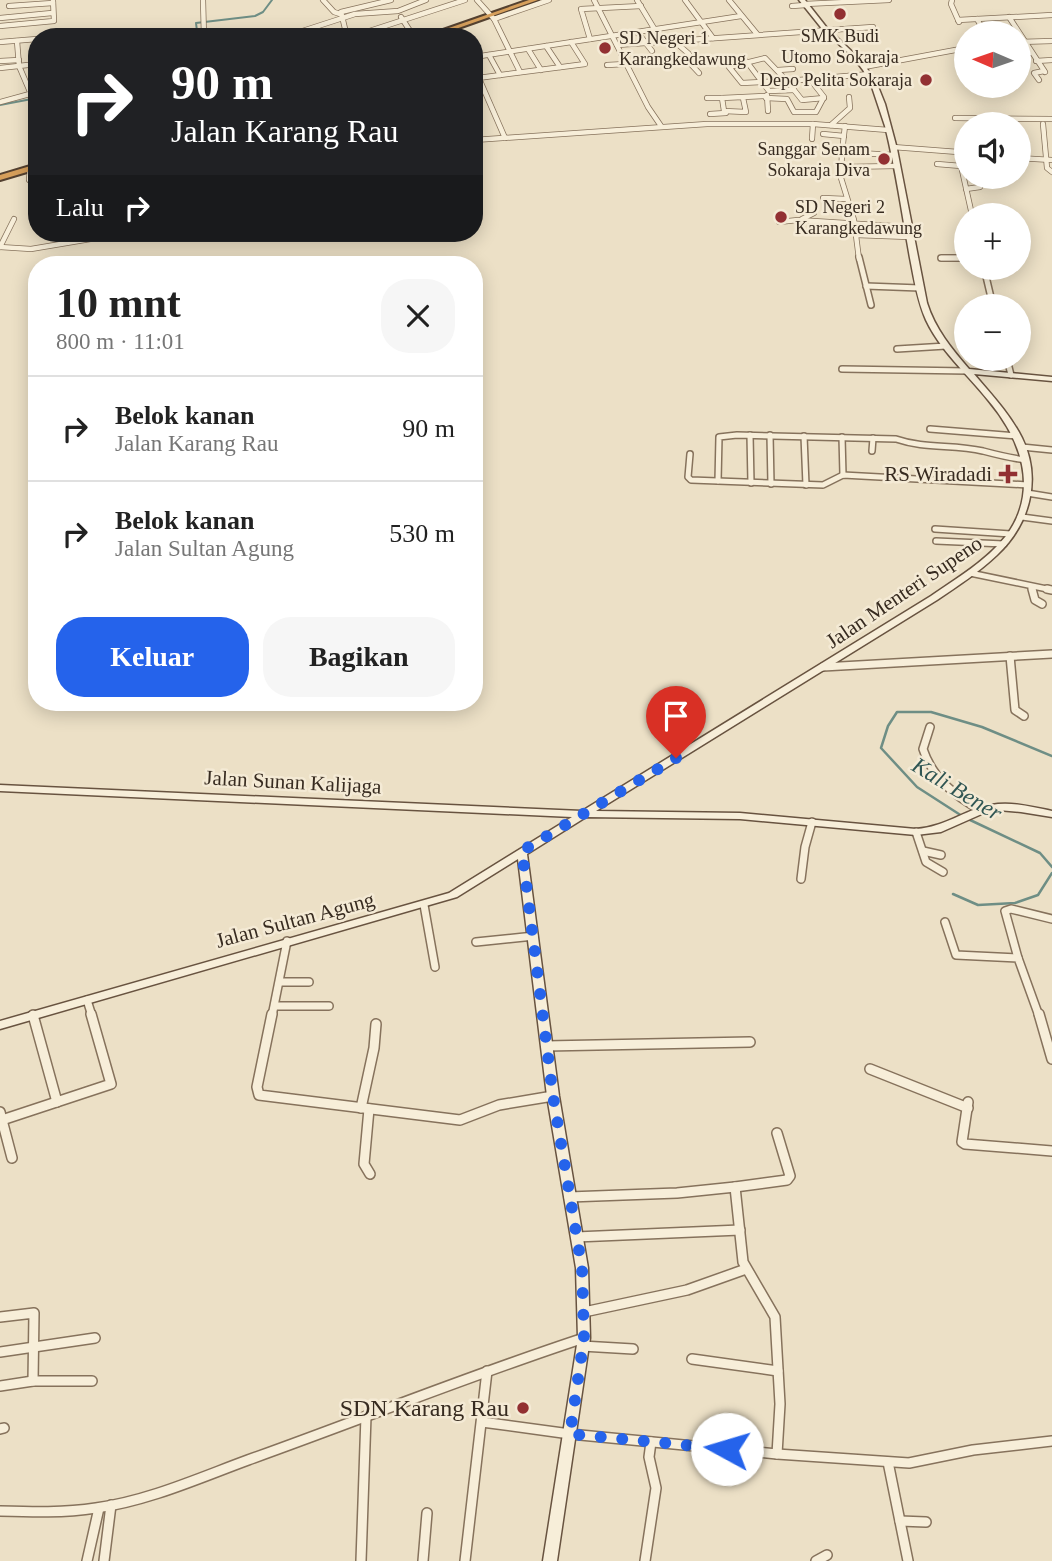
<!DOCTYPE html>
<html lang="id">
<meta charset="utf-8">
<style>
:root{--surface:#fff;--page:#f6f6f6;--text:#222;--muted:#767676;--line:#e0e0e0;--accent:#2563eb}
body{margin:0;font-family:Georgia,serif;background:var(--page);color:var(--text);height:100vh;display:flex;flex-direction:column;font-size:26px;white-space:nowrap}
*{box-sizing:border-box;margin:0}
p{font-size:23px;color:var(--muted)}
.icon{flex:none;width:38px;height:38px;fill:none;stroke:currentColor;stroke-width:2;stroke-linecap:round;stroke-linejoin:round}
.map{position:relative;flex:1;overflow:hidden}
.details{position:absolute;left:28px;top:256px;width:455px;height:455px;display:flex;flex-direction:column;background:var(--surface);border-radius:28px;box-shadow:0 4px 18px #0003}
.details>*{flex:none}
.top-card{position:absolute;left:28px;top:28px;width:455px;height:214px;border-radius:28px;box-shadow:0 4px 18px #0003;background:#202124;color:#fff;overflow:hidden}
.needle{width:46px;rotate:272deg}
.buttons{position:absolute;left:954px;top:21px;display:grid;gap:14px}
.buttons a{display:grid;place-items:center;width:77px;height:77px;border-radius:50%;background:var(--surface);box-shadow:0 4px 18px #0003;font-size:35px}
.pin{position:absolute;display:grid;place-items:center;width:60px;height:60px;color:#fff;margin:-72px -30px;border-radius:50% 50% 50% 0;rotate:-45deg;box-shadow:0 0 7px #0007}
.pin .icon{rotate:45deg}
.me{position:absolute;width:77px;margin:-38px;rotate:276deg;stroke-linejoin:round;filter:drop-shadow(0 0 5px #0008)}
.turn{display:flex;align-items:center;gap:24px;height:147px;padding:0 28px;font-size:32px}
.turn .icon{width:91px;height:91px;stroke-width:2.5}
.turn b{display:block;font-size:49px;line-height:60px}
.then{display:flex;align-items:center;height:66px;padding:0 28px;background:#0003;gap:14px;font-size:26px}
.round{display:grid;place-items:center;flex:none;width:74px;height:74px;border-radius:28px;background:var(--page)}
.summary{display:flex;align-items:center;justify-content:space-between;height:119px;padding:0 28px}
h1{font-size:42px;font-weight:600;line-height:52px}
.action{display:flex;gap:14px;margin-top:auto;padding:14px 28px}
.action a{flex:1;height:80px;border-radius:28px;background:var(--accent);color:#fff;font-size:28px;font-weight:600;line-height:80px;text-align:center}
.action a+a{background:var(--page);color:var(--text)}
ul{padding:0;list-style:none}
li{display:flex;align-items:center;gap:21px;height:105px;padding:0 28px;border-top:2px solid var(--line)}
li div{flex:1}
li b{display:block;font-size:26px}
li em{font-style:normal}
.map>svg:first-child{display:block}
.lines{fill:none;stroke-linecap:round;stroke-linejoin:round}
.stream-far1{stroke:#6e8e85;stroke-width:2}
.stream{stroke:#6e8e85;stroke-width:2.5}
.street-far3-casing{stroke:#86725c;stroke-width:6}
.street-far2-casing{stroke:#86725c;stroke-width:8}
.street-far1-casing{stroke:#86725c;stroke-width:10}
.street-casing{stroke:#86725c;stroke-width:12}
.secondary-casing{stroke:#685340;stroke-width:3}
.highway-casing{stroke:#544130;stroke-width:4}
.street-far3{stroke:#f7eed9;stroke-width:4.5}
.street-far2{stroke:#f7eed9;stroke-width:5}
.street-far1{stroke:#f7eed9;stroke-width:7}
.street{stroke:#f7eed9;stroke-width:9}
.secondary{fill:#f7eed9;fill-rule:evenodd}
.highway{fill:#d69f5b;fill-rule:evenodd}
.route{stroke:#2563eb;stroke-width:12;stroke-dasharray:0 21.6}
.poi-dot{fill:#923032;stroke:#f4ead5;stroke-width:2.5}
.labels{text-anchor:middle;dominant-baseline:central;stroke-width:5;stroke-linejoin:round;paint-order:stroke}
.far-poi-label{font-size:18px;fill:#372b20;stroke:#f4ead5;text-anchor:start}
.poi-label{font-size:21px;fill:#372b20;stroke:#f4ead5;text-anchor:end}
.street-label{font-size:21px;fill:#372b20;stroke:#f4ead5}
.water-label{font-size:23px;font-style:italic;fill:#305653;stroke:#f4ead5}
.near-poi-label{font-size:24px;fill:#372b20;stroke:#f4ead5;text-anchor:end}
</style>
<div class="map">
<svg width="1052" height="1561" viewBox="0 0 1052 1561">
<rect width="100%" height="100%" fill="#ece0c6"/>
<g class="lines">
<g class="stream-far1">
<polyline points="193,37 197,31 196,23 255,16 263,12 272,0"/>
<polyline points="0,105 37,98"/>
</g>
<g class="stream">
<polyline points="962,816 917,787 881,748 888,726 897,712 931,712 982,727 1052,756"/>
<polyline points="968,819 1040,853 1052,867"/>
<polyline points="953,894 978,905 1015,903 1038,895 1052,873"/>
</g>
<defs>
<g id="street-far3">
<polyline points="203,0 204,37"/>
<polyline points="323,0 334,12 340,14"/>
<polyline points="477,0 494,19 520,72"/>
<polyline points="594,0 648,107 661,126"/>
<polyline points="637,0 655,30"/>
<polyline points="685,0 713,38"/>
<polyline points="729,0 757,34"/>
<polyline points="952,0 951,4 959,22"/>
<polyline points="805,4 889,0"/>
<polyline points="9,6 53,3"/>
<polyline points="792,6 806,5"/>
<polyline points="401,17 414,37"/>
<polyline points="1009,17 1045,72"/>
<polyline points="0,18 52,13"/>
<polyline points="494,19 549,0"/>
<polyline points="977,19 985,33"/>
<polyline points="958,20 1052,15"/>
<polyline points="0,26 54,21 53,0"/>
<polyline points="638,33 652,51"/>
<polyline points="284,37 355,14 398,11 426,0"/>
<polyline points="347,37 341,12 391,0"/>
<polyline points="351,37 465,0"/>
<polyline points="590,39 581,9 641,6"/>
<polyline points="17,41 19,66 31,94"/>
<polyline points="674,41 689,54 685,58 699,73"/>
<polyline points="0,42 37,39"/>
<polyline points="1019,42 1052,41"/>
<polyline points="617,45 873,27"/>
<polyline points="546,46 560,67"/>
<polyline points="528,49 541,70"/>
<polyline points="1018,53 1030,53"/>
<polyline points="489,55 500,75"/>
<polyline points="474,57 741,16"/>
<polyline points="0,61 19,60"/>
<polyline points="1036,61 1052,60"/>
<polyline points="747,62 762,82"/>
<polyline points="607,65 626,64"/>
<polyline points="474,67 505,138"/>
<polyline points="864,67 966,48"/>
<polyline points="0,68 37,64"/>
<polyline points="778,70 793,69"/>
<polyline points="478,78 585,64 571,42"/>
<polyline points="1039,80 1034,73 1044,71"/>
<polyline points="787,81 870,74"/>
<polyline points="762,82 769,91 794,90 787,81"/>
<polyline points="762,82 742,83 729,67 765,58 787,81"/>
<polyline points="762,82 787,81"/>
<polyline points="794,90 802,100 824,98"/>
<polyline points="767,95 768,111"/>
<polyline points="707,98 722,98"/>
<polyline points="743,98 746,112 724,111 722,98 766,96"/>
<polyline points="766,98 787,99 794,112 816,112 824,97 809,78"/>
<polyline points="0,102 37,92"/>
<polyline points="710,114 726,113"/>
<polyline points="955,118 1052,119"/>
<polyline points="1043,124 1047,168 1052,172"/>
<polyline points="831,125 850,108 849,97"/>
<polyline points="845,126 842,152 893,155"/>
<polyline points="1018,130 1018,135"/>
<polyline points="823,134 844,136"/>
<polyline points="812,139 813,124"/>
<polyline points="474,140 707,124 813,124 888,130"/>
<polyline points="893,147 958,152"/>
<polyline points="842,152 841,178 854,220 859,259"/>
<polyline points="966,153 958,152 972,215"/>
<polyline points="1018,158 1052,160"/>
<polyline points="937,164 961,166"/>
<polyline points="843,167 896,166"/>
<polyline points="29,180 30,168"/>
<polyline points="966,189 980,187"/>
<polyline points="823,198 846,199"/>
<polyline points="802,219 814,213 811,204"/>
<polyline points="779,222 798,220 908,227"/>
<polyline points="856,235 909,237"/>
<polyline points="0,247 31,249 126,233"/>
<polyline points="0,247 14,219"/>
<polyline points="941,258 966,258"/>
</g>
<g id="street-far2">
<polyline points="859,257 871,305"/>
<polyline points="941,258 966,258"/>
<polyline points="984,268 993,306"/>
<polyline points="866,286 920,288"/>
<polyline points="897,349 946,346"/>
<polyline points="1007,359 1011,375"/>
<polyline points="842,369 967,371"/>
<polyline points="930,429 1017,436"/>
<polyline points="750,435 751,483"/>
<polyline points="770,435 771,484"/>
<polyline points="804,436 806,485"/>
<polyline points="842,437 843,475"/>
<polyline points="1022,447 1052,450"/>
<polyline points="872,451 873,438"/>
<polyline points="690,454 688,477 691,480 823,485 843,475 1028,485"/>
<path d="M718,481L719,437L737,435L896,439C925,449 954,444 983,451C998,455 1010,458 1026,460"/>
<polyline points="1027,493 1052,497"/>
<polyline points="1022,517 1052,521"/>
<polyline points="935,529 1011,534"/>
<polyline points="936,541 1004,544"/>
<polyline points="970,573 1052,590"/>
<polyline points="1032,587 1033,591"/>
</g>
<g id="street-far1">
<polyline points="1032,589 1035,600 1042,604"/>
<polyline points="1047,589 1052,590"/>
<polyline points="1010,656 1015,710 1024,716"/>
<polyline points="823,667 1052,654"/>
<path d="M930,727L923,749C933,779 955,796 982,811"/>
<polyline points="916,832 926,862 943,872"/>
<polyline points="923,851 941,855"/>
<polyline points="801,879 805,847 812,822"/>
<polyline points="424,905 435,967"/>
<polyline points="945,922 956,955 1018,958 1039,1016"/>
<polyline points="476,942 534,936"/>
<polyline points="1018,958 1005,911 1011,909 1052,919"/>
<polyline points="280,982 309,982"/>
<polyline points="87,1000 92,1016"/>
<polyline points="275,1006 329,1006"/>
<polyline points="272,1016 287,941"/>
</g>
<g id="street">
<polyline points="272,1014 257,1087 259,1095 460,1120 499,1105 553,1096"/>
<polyline points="1039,1014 1052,1059"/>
<polyline points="33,1015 57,1102"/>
<polyline points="546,1046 750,1042"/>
<polyline points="870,1069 968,1108"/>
<polyline points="968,1102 962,1142 965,1144 1052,1151"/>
<polyline points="361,1108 374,1048 376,1024"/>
<polyline points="369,1109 364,1164 370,1174"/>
<polyline points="0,1112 2,1120 111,1084 91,1014"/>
<polyline points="2,1120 12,1158"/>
<polyline points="735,1187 787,1180 790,1176 777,1133"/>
<polyline points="569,1197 677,1193 735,1187 743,1262 775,1317 780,1404 777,1454"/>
<polyline points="576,1237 740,1230"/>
<polyline points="584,1312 687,1290 746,1269"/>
<polyline points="0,1317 34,1313 33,1381"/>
<polyline points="582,1346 633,1349"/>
<polyline points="0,1352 95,1338"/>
<polyline points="692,1359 778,1371"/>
<polyline points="0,1386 33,1381 92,1381"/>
<polyline points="482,1422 570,1434 777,1454 909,1463 973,1450 1052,1441"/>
<polyline points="0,1429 4,1428"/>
<polyline points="888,1462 908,1561"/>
<path d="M0,1511C32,1512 64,1513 96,1508C148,1501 199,1478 248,1460C360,1420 471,1375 584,1338"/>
<polyline points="900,1521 926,1522"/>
<polyline points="87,1561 99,1508"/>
<polyline points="104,1561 111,1505"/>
<polyline points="361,1561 366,1416"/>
<polyline points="423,1561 427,1513"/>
<polyline points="465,1561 487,1371"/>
<polyline points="645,1561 656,1488 649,1457 651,1442"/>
<polyline points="816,1561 827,1555"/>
</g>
<path id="secondary" d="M799,0H805L827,28L862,61L877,84L885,104L897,149L927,303C935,329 952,349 969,369L1052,377V381L974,374C991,394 1010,414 1022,438C1042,479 1030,524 997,555C979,572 958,586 937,600L596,811L740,813L916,829C946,827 963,810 991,805C1011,801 1032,807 1052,811V817L1021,812L998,810L984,813L941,832L916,835L740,819L586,817L527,854L559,1096L588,1268L590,1338L557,1561H543L578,1338L576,1268L547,1096L518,859L457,897L0,1029V1021L449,893L572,817L0,791V785L582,811L931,596C957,578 986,561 1006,536C1040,490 1021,439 988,400C967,374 940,350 926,320C917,300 914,278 910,258C902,214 896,170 885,126L871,84L863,70L853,57L823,30Z"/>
<g id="highway">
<polygon points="529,0 538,0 433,37 423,37"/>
<polygon points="37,164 37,169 0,180 0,175"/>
</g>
</defs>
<use href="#street-far3" class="street-far3-casing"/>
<use href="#street-far2" class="street-far2-casing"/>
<use href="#street-far1" class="street-far1-casing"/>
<use href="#street" class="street-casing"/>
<use href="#secondary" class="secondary-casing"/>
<use href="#highway" class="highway-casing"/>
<use href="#street-far3" class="street-far3"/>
<use href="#street-far2" class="street-far2"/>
<use href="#street-far1" class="street-far1"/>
<use href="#street" class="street"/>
<use href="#secondary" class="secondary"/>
<use href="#highway" class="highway"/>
</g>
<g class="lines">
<polyline class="route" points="676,758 522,851 553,1096 582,1268 584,1338 570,1434 727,1449"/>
</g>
<g class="poi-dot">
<circle cx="840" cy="14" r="7"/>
<circle cx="605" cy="48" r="7"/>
<circle cx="926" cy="80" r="7"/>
<circle cx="884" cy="159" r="7"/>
<circle cx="781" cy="217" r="7"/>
<path d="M1004.5 463.5h7v7h7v7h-7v7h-7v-7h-7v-7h7z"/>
<circle cx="523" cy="1408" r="7"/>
</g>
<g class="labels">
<g class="far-poi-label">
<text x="840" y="36" text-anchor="middle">SMK Budi<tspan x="840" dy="21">Utomo Sokaraja</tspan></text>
<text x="619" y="38">SD Negeri 1<tspan x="619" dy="21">Karangkedawung</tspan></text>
<text x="912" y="80" text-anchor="end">Depo Pelita Sokaraja</text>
<text x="870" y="149" text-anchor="end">Sanggar Senam<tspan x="870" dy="21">Sokaraja Diva</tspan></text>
<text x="795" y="207">SD Negeri 2<tspan x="795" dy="21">Karangkedawung</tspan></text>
</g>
<g class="poi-label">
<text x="992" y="474">RS Wiradadi</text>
</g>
<g class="street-label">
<text transform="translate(904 592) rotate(-34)">Jalan Menteri Supeno</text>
<text transform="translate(293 782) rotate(3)">Jalan Sunan Kalijaga</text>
<text transform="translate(295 920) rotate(-15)">Jalan Sultan Agung</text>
</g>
<g class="water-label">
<text transform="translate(957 789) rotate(31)">Kali Bener</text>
</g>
<g class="near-poi-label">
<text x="509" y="1408">SDN Karang Rau</text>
</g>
</g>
</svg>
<div class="buttons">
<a><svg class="needle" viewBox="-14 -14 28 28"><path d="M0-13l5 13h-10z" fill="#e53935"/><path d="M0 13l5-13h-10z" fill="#767676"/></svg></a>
<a><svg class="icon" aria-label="sound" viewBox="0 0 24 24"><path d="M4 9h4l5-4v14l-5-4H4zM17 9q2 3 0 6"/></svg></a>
<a>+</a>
<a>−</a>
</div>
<div class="pin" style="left:676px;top:758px;background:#d93025"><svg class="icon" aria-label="arrive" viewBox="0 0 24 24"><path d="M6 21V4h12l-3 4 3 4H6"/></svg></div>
<svg class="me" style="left:727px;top:1449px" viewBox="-20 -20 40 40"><circle r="19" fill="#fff"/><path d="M0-13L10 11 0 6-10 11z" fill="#2563eb"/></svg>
<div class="top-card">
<div class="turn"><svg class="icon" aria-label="right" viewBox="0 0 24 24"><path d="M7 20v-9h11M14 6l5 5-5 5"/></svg><div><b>90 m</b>Jalan Karang Rau</div></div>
<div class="then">Lalu<svg class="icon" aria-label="right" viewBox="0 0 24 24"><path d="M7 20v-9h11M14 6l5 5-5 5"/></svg></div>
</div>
<section class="details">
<div class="summary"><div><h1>10 mnt</h1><p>800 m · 11:01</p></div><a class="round"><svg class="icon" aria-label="close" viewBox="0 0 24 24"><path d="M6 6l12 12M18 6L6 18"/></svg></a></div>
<ul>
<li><svg class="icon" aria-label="right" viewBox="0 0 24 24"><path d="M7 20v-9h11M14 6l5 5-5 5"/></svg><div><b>Belok kanan</b><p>Jalan Karang Rau</p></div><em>90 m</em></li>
<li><svg class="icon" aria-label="right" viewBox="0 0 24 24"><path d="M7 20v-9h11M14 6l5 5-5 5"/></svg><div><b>Belok kanan</b><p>Jalan Sultan Agung</p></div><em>530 m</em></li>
</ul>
<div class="action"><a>Keluar</a><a>Bagikan</a></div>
</section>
</div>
